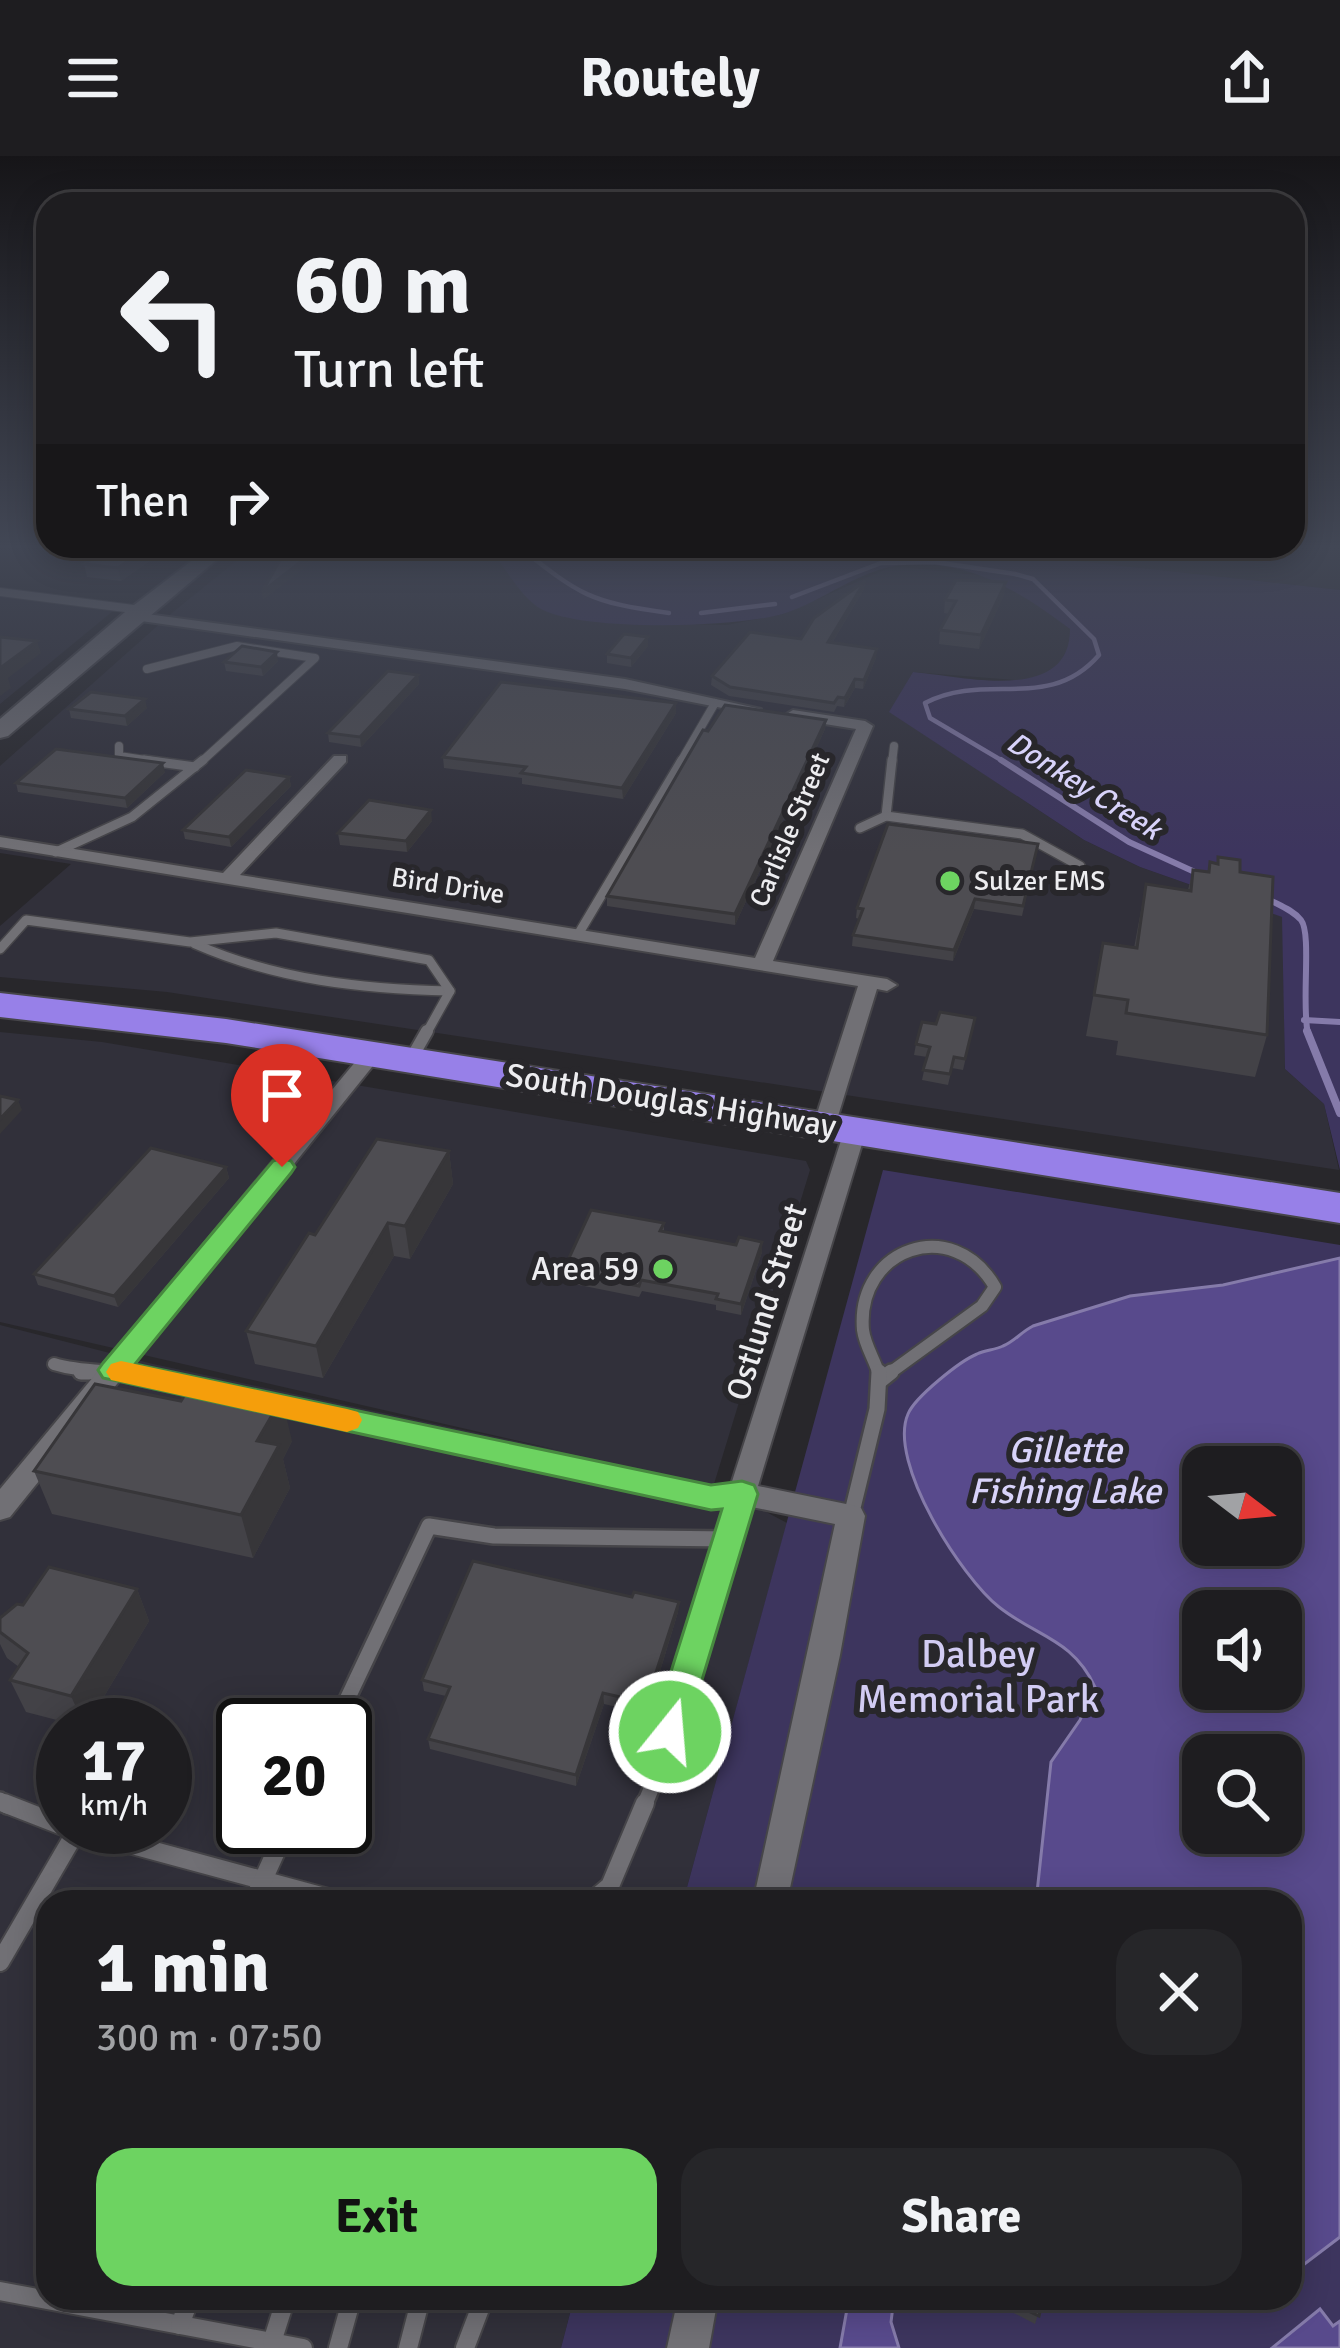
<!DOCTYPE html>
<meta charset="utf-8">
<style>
:root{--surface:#1e1d20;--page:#262629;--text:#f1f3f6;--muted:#a1a2a5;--line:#3c3b3e;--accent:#6dd361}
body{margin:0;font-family:Signika,sans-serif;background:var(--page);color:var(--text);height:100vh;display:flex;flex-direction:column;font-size:45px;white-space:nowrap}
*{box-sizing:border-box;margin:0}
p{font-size:39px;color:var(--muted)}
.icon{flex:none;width:66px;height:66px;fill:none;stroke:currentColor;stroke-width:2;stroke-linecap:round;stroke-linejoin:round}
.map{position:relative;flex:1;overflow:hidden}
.drawer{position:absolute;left:36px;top:1734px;width:1266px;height:420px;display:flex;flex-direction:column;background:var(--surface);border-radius:36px;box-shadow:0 6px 30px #0003,0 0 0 3px var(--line)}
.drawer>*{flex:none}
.top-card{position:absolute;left:36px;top:36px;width:1269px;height:366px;border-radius:36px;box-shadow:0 6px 30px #0003,0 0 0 3px var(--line);background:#1e1d20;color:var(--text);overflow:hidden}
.needle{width:78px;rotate:106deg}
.buttons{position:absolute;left:1182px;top:1290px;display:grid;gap:24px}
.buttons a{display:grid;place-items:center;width:120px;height:120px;border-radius:24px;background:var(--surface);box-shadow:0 6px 30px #0003,0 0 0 3px var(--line);font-size:60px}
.speed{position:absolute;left:36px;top:1542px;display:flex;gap:24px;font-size:60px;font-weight:700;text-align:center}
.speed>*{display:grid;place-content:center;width:156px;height:156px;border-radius:50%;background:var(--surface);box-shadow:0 6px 30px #0003,0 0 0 3px var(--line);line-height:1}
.speed small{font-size:30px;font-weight:400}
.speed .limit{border:6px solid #111;border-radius:18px;background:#fff;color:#111}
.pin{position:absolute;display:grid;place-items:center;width:102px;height:102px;color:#fff;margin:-123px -51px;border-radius:50% 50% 50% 0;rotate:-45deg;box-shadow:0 0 12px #0007}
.pin .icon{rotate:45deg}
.me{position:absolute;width:132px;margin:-66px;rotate:17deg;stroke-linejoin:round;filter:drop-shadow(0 0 9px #0008)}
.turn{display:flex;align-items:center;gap:42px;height:252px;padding:0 60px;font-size:54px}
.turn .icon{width:156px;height:156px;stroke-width:2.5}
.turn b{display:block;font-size:84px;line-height:102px}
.then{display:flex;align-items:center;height:114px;padding:0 60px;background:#0003;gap:24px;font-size:45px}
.round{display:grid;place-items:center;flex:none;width:126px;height:126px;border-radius:36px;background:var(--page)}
.headline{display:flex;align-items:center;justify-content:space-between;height:204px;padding:0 60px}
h1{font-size:72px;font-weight:700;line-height:90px}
.cta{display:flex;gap:24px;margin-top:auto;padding:24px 60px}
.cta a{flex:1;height:138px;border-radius:36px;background:var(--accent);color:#111;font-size:48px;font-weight:700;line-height:138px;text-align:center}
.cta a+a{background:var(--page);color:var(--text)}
header{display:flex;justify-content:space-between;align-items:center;height:156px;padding:0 60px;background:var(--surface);font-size:54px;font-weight:700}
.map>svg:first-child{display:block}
.built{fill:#31303a;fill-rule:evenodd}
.green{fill:#3d355e;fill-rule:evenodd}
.water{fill:#584a8c;stroke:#857baa;stroke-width:3;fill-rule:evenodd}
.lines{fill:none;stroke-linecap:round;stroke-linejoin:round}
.stream-far2{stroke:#857baa;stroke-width:4.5}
.stream-far1{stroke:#857baa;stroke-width:6}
.stream{stroke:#857baa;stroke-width:8}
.lane-far4-casing{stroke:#464549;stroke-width:10}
.lane-far3-casing{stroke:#464549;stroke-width:12}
.lane-far2-casing{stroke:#464549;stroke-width:16}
.lane-far1-casing{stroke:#464549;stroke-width:20}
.lane-casing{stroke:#464549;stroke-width:22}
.street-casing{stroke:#464549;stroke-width:4}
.secondary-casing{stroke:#464549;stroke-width:4}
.highway-casing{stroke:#464549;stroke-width:4}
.lane-far4{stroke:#717075;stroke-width:8}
.lane-far3{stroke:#717075;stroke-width:9}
.lane-far2{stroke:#717075;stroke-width:12}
.lane-far1{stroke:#717075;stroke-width:15}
.lane{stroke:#717075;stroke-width:18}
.street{fill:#717075;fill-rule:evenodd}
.secondary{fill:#717075;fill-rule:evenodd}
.highway{fill:#9780e8;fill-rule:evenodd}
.wall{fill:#434247}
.shaded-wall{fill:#373639}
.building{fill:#4e4d52;stroke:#373639;stroke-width:3}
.route{fill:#6dd361;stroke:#47893f;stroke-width:3}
.slow{fill:#f59e0b}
.poi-dot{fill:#6dd361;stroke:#28272b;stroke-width:4.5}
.labels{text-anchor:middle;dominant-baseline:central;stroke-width:12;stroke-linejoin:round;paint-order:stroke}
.far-street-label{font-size:27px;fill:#ededf0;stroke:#28272b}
.far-poi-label{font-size:27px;fill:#ededf0;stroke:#28272b;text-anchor:start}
.far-water-label{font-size:30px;font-style:italic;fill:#d8d3fa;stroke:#28272b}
.street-label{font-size:33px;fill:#ededf0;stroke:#28272b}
.poi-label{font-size:33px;fill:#ededf0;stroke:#28272b;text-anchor:end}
.water-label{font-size:36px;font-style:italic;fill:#d8d3fa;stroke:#28272b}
.near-park-label{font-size:39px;fill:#d2ccf3;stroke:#28272b}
</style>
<header><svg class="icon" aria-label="menu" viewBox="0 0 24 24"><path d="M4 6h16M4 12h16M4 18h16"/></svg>Routely<svg class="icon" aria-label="share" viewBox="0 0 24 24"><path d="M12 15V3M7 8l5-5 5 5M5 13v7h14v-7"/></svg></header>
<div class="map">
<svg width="1340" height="2192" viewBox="0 0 1340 2192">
<rect width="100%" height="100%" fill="#28272b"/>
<g class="built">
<polygon points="255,390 488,390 540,452 578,463 631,467 727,469 784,458 893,410 994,421 1027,439 1070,473 1070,488 1057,512 1027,525 913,516 890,556 1084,684 1140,711 1283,761 1285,913 1324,948 1339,1014 167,836 0,821 0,770 71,708 0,697 0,610 173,456"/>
<polygon points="1080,390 1340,390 1340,434 1077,405"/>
<polygon points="0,440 113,455 0,548"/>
<path d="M0,876L102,886L806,1005L810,1014L714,1328L787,1367L683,1746H48V2142H574L561,2192H0V1169L153,1208L562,1295L0,1166ZM63,1569H165V1671H63ZM243,1569H345V1671H243Z"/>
</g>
<g class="green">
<path d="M488,390H1080L1077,405L1340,434V1014L1324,948L1285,913L1282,761L1140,711L1084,684L889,556L913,516C962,520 1070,549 1070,473C1018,434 965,400 895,410C857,416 822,445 786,457C740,472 583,476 541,453C521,442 503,408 488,390Z"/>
<path d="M883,1014L1340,1089V2192H561L574,2142H1290V1746H683ZM1203,1311H1281V1389H1203ZM1203,1455H1281V1533H1203ZM1203,1599H1281V1677H1203Z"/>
</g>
<g class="water">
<path d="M1340,1102V2081L1290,2119V1746H1036L1051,1606L1080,1564L1095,1531C1073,1483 1037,1481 999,1451C962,1422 887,1306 908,1258C915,1241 960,1205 977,1198C985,1194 995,1194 1003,1190C1014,1186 1021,1176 1033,1170L1130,1140L1223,1129ZM1203,1311H1281V1389H1203ZM1203,1455H1281V1533H1203ZM1203,1599H1281V1677H1203Z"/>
<polygon points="849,2142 894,2142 891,2166 899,2192 840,2192"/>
<polygon points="1320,2153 1333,2170 1340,2165 1340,2192 1272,2192"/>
</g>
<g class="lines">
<g class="stream-far2">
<path d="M518,390C581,440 589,446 669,457"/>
<path d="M792,441L881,407L935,406L1015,418L1033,423L1094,483L1099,499C1049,557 986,515 925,547L930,562L1006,607"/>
<polyline points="701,457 775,448"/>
</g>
<g class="stream-far1">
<polyline points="1001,604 1129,686 1197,717"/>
<path d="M1268,743C1279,749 1293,754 1301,764C1312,778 1301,848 1308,878"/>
<polyline points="1304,864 1340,866"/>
</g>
<polyline class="stream" points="1307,875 1340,957"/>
<defs>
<g id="lane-far4">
<polyline points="595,390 601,393"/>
<polyline points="0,436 141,454"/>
<polyline points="147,513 237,490 315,502 200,607"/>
<polyline points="119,590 119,600 165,607"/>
<polyline points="680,607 715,547"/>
<polyline points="892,607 894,590"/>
</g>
<g id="lane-far3">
<polyline points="144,604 195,611"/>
<polyline points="886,660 892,604"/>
<polyline points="860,672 886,660 1022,678 1080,710"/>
<polyline points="56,696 132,661 203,604"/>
<polyline points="579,777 682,604"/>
<path d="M195,788C277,824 362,833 450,835"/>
<polyline points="0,793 26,764 190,786 276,777 429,804 450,835 426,878"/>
</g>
<g id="lane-far2">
<polyline points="411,903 427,875"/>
<path d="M54,1208C83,1217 109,1213 138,1219"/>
<path d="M879,1219C875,1204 865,1190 863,1174C856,1092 953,1058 995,1131L982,1150L887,1219"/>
</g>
<g id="lane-far1">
<polyline points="81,1216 89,1216"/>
<polyline points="124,1216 202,1233"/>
<polyline points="881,1224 891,1216"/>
<polyline points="269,1248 711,1342 742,1338 659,1614 644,1650"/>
<polyline points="851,1360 877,1253 879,1216"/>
<polyline points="335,1569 429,1370 494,1380 729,1383"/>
<polyline points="0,1644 7,1650"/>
</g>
<g id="lane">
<polyline points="4,1647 63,1670"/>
<polyline points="77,1674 343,1746"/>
<polyline points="253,1746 287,1671"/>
<polyline points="591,1746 610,1730 645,1647"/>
<polyline points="0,1806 77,1674 68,1671"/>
<polyline points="0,2135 303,2192"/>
<polyline points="180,2169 190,2142"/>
<polyline points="272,2186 286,2142"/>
<polyline points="338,2192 352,2142"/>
<polyline points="408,2192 421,2142"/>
<polyline points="465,2192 484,2142"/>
</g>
<g id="street">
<polygon points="132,456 625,523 761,553 753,558 625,533 127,463 127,457"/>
<polygon points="793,554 865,565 873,570 773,805 887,823 897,829 887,835 877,833 835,970 824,977 813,970 858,830 0,691 0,681 223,717 334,600 346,600 346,606 240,719 755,802 856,573 787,562 785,559"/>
<polygon points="373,891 380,893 383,897 380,901 10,1361 0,1364 0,1333 366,893"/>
<polygon points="855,968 866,975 758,1330 851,1349 861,1352 865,1360 840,1499 787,1746 753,1746 835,1368 742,1349 732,1346 728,1338 844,975"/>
<polygon points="678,2142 718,2142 709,2192 667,2192"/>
</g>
<polygon id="secondary" points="211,390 233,390 8,580 0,582 0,563 125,456"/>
<polygon id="highway" points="0,837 226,863 1340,1037 1340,1067 226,887 0,861"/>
</defs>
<use href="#lane-far4" class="lane-far4-casing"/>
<use href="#lane-far3" class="lane-far3-casing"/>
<use href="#lane-far2" class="lane-far2-casing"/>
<use href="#lane-far1" class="lane-far1-casing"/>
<use href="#lane" class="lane-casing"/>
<use href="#street" class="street-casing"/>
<use href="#secondary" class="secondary-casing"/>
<use href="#highway" class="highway-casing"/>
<use href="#lane-far4" class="lane-far4"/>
<use href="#lane-far3" class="lane-far3"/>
<use href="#lane-far2" class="lane-far2"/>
<use href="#lane-far1" class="lane-far1"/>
<use href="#lane" class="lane"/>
<use href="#street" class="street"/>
<use href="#secondary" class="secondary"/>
<use href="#highway" class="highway"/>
</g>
<g class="wall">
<polygon points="111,390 171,390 121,425 87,421 84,408"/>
<polygon points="865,425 864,433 832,487 876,502 863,533 855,532 844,551 837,550 834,556 729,540 711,529 712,520 801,483"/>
<polygon points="1004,439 979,493 939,488 940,474 949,458 944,457 945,444"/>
<polygon points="648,481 648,490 631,511 607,507 607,498"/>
<polygon points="278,505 263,520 226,515 224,506"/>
<polygon points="418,519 419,528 361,591 329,586 328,577"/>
<polygon points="676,547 676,557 623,643 522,628 522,622 444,612 443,601"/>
<polygon points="147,552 127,570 71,562 69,553"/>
<polygon points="826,564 825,573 735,769 607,750 607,740 708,575"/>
<polygon points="165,616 127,652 18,636 16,627"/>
<polygon points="289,621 291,630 231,691 185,683 183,674"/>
<polygon points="432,665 407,696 340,689 338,677"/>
<polygon points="1038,688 1022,760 974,753 953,805 852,790 853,779 859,763 856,762 857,752"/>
<polygon points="1210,706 1240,716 1267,879 1255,921 1116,899 1118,885 1086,880 1103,787 1134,792 1146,728 1188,734 1193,714 1208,716"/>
<polygon points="975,862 963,914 952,912 948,929 922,924 927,901 914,899 916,888 936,868"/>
<polygon points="449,995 453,1028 410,1103 394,1100 323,1222 255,1208 246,1175 315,1079"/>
<polygon points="226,1011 229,1022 118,1151 38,1129 34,1118"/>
<polygon points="664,1067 664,1076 736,1089 762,1086 762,1096 741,1159 716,1154 716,1149 642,1135 639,1141 564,1126 563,1115"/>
<polygon points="292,1285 283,1303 290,1332 253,1402 52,1358 34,1315"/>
<polygon points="137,1433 149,1465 87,1569 76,1569 26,1556 10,1524 19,1511 7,1502 0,1488 0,1462 23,1449"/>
<polygon points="632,1441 679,1446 678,1456 647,1558 604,1548 576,1630 430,1593 428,1583 446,1540 424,1535 422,1524"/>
<polygon points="985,2142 1043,2142 1035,2168"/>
</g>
<g class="shaded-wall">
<polygon points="149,390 171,390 121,425 118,412"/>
<polygon points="321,390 333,390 263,444 262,436"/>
<polygon points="865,425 864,433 827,495 828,486"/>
<polygon points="1006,426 1004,439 979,493 981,479"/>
<polygon points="648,481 648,490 631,511 631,502"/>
<polygon points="37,485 41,497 8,522 11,532 0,540 0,512"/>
<polygon points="877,493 876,502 863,533 864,524"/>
<polygon points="277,496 278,505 263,520 261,511"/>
<polygon points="418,519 419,528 361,591 360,581"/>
<polygon points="855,523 855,532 844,551 845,542"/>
<polygon points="145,543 147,552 127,570 125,560"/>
<polygon points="676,547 676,557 623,643 622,632"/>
<polygon points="826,564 825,573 735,769 735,758"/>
<polygon points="163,607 165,616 127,652 125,642"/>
<polygon points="289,621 291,630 231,691 229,681"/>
<polygon points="431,654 432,665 407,696 406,685"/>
<polygon points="975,743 974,753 953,805 954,794"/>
<polygon points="18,944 22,954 0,978 0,963"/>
<polygon points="449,995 453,1028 410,1103 405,1070"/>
<polygon points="226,1011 229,1022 118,1151 114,1140"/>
<polygon points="388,1067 394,1100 323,1222 316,1190"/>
<polygon points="762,1086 762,1096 741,1159 741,1148"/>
<polygon points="282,1242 292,1285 283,1303 290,1332 253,1402 241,1359 257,1285"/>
<polygon points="137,1433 149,1465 87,1569 84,1569 71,1540"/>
<polygon points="679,1446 678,1456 647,1558 646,1547"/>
<polygon points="603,1537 604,1548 576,1630 576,1619"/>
</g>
<g class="building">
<polygon points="111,390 149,390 118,412 84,408"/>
<polygon points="288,390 321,390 262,436"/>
<polygon points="956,424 1006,426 981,479 940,474 956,445 945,444"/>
<polygon points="865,425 828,486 877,493 864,524 855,523 845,542 838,541 834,547 730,531 712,520 750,476 801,483 814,462"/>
<polygon points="624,478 648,481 631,502 607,498"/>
<polygon points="0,481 37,485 0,512"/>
<polygon points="242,490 277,496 261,511 224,506"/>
<polygon points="388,515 418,519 360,581 328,577"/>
<polygon points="501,526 676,547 622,632 521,617 526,611 443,601"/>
<polygon points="91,536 145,543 125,560 69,553"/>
<polygon points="725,549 826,564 735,758 607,740 703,574 708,575"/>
<polygon points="56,593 163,607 125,642 16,627"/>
<polygon points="246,614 289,621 229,681 183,674"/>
<polygon points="369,644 431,654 406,685 338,677"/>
<polygon points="888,668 1038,688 1023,750 975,743 954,794 853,779 863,753 857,752"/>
<polygon points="1218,701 1240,704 1240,716 1273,721 1267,879 1126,857 1128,844 1094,839 1103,787 1137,792 1146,728 1191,735 1193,714 1209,716 1210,706 1218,708"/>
<polygon points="940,856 975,862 965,903 954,901 950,918 923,914 930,891 916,888 922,866 936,868"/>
<polygon points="0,940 18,944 0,963"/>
<polygon points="377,983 449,995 405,1070 388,1067 316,1190 246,1175 309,1077 315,1079"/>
<polygon points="151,992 226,1011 114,1140 34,1118"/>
<polygon points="591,1054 664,1067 660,1075 736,1089 739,1081 762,1086 741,1148 716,1143 718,1138 641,1124 639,1130 563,1115"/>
<polygon points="194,1224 282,1242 257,1285 279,1289 241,1359 34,1315 95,1228 181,1245"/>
<polygon points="473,1405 632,1441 634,1436 679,1446 646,1547 603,1537 576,1619 428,1583 450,1531 422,1524"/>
<polygon points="49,1411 137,1433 71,1540 10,1524 28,1497 0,1476 0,1462 17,1448 23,1449"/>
<polygon points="1001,2142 1043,2142 1039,2160"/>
</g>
<linearGradient id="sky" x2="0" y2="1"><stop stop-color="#161518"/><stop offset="0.56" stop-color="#424755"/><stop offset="1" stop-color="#424755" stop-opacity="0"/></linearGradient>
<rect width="1340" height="697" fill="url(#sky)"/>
<polygon class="route" points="282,1002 291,1005 295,1011 291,1017 135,1208 711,1329 742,1325 754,1329 758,1338 683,1587 670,1592 658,1587 652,1576 722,1353 711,1354 103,1222 98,1214 103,1207 273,1005"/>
<polygon class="slow" points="121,1205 347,1253 358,1256 362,1264 358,1272 347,1276 111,1224 106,1216 111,1208"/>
<g class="poi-dot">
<circle cx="950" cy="725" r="12"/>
<circle cx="663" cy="1113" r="12"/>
</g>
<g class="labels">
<g class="far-street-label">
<text transform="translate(790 674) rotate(-67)">Carlisle Street</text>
<text transform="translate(448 730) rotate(9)">Bird Drive</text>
</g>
<g class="far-poi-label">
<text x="974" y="725">Sulzer EMS</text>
</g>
<g class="far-water-label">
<text transform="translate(1084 630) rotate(32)">Donkey Creek</text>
</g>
<g class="street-label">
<text transform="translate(671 945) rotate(9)">South Douglas Highway</text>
<text transform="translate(767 1146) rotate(-73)">Ostlund Street</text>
</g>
<g class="poi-label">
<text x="639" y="1113">Area 59</text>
</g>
<g class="water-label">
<text x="1065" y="1294">Gillette<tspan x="1065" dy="41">Fishing Lake</tspan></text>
</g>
<g class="near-park-label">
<text x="978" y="1498">Dalbey<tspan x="978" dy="45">Memorial Park</tspan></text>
</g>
</g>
</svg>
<div class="buttons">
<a><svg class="needle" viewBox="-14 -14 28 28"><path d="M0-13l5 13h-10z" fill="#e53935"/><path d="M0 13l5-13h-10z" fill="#a1a2a5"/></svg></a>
<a><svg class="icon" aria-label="sound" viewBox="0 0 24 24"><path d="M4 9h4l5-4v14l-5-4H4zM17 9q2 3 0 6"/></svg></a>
<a><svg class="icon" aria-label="search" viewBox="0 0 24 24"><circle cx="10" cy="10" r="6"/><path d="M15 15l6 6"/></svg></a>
</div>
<div class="speed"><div>17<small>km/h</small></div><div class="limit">20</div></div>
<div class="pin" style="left:282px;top:1011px;background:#d93025"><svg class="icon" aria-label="arrive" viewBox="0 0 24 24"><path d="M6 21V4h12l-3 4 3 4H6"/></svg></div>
<svg class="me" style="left:670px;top:1576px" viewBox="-20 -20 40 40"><circle r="17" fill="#6dd361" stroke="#fff" stroke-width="3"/><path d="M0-11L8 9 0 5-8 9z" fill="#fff"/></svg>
<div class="top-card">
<div class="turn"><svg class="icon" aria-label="left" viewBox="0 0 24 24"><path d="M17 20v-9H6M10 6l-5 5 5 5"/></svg><div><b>60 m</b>Turn left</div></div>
<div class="then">Then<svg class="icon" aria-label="right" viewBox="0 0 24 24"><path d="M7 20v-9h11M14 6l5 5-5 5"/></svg></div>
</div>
<section class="drawer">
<div class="headline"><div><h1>1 min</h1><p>300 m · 07:50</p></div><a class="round"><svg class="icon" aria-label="close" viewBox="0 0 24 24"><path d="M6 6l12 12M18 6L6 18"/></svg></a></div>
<div class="cta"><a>Exit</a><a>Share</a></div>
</section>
</div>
